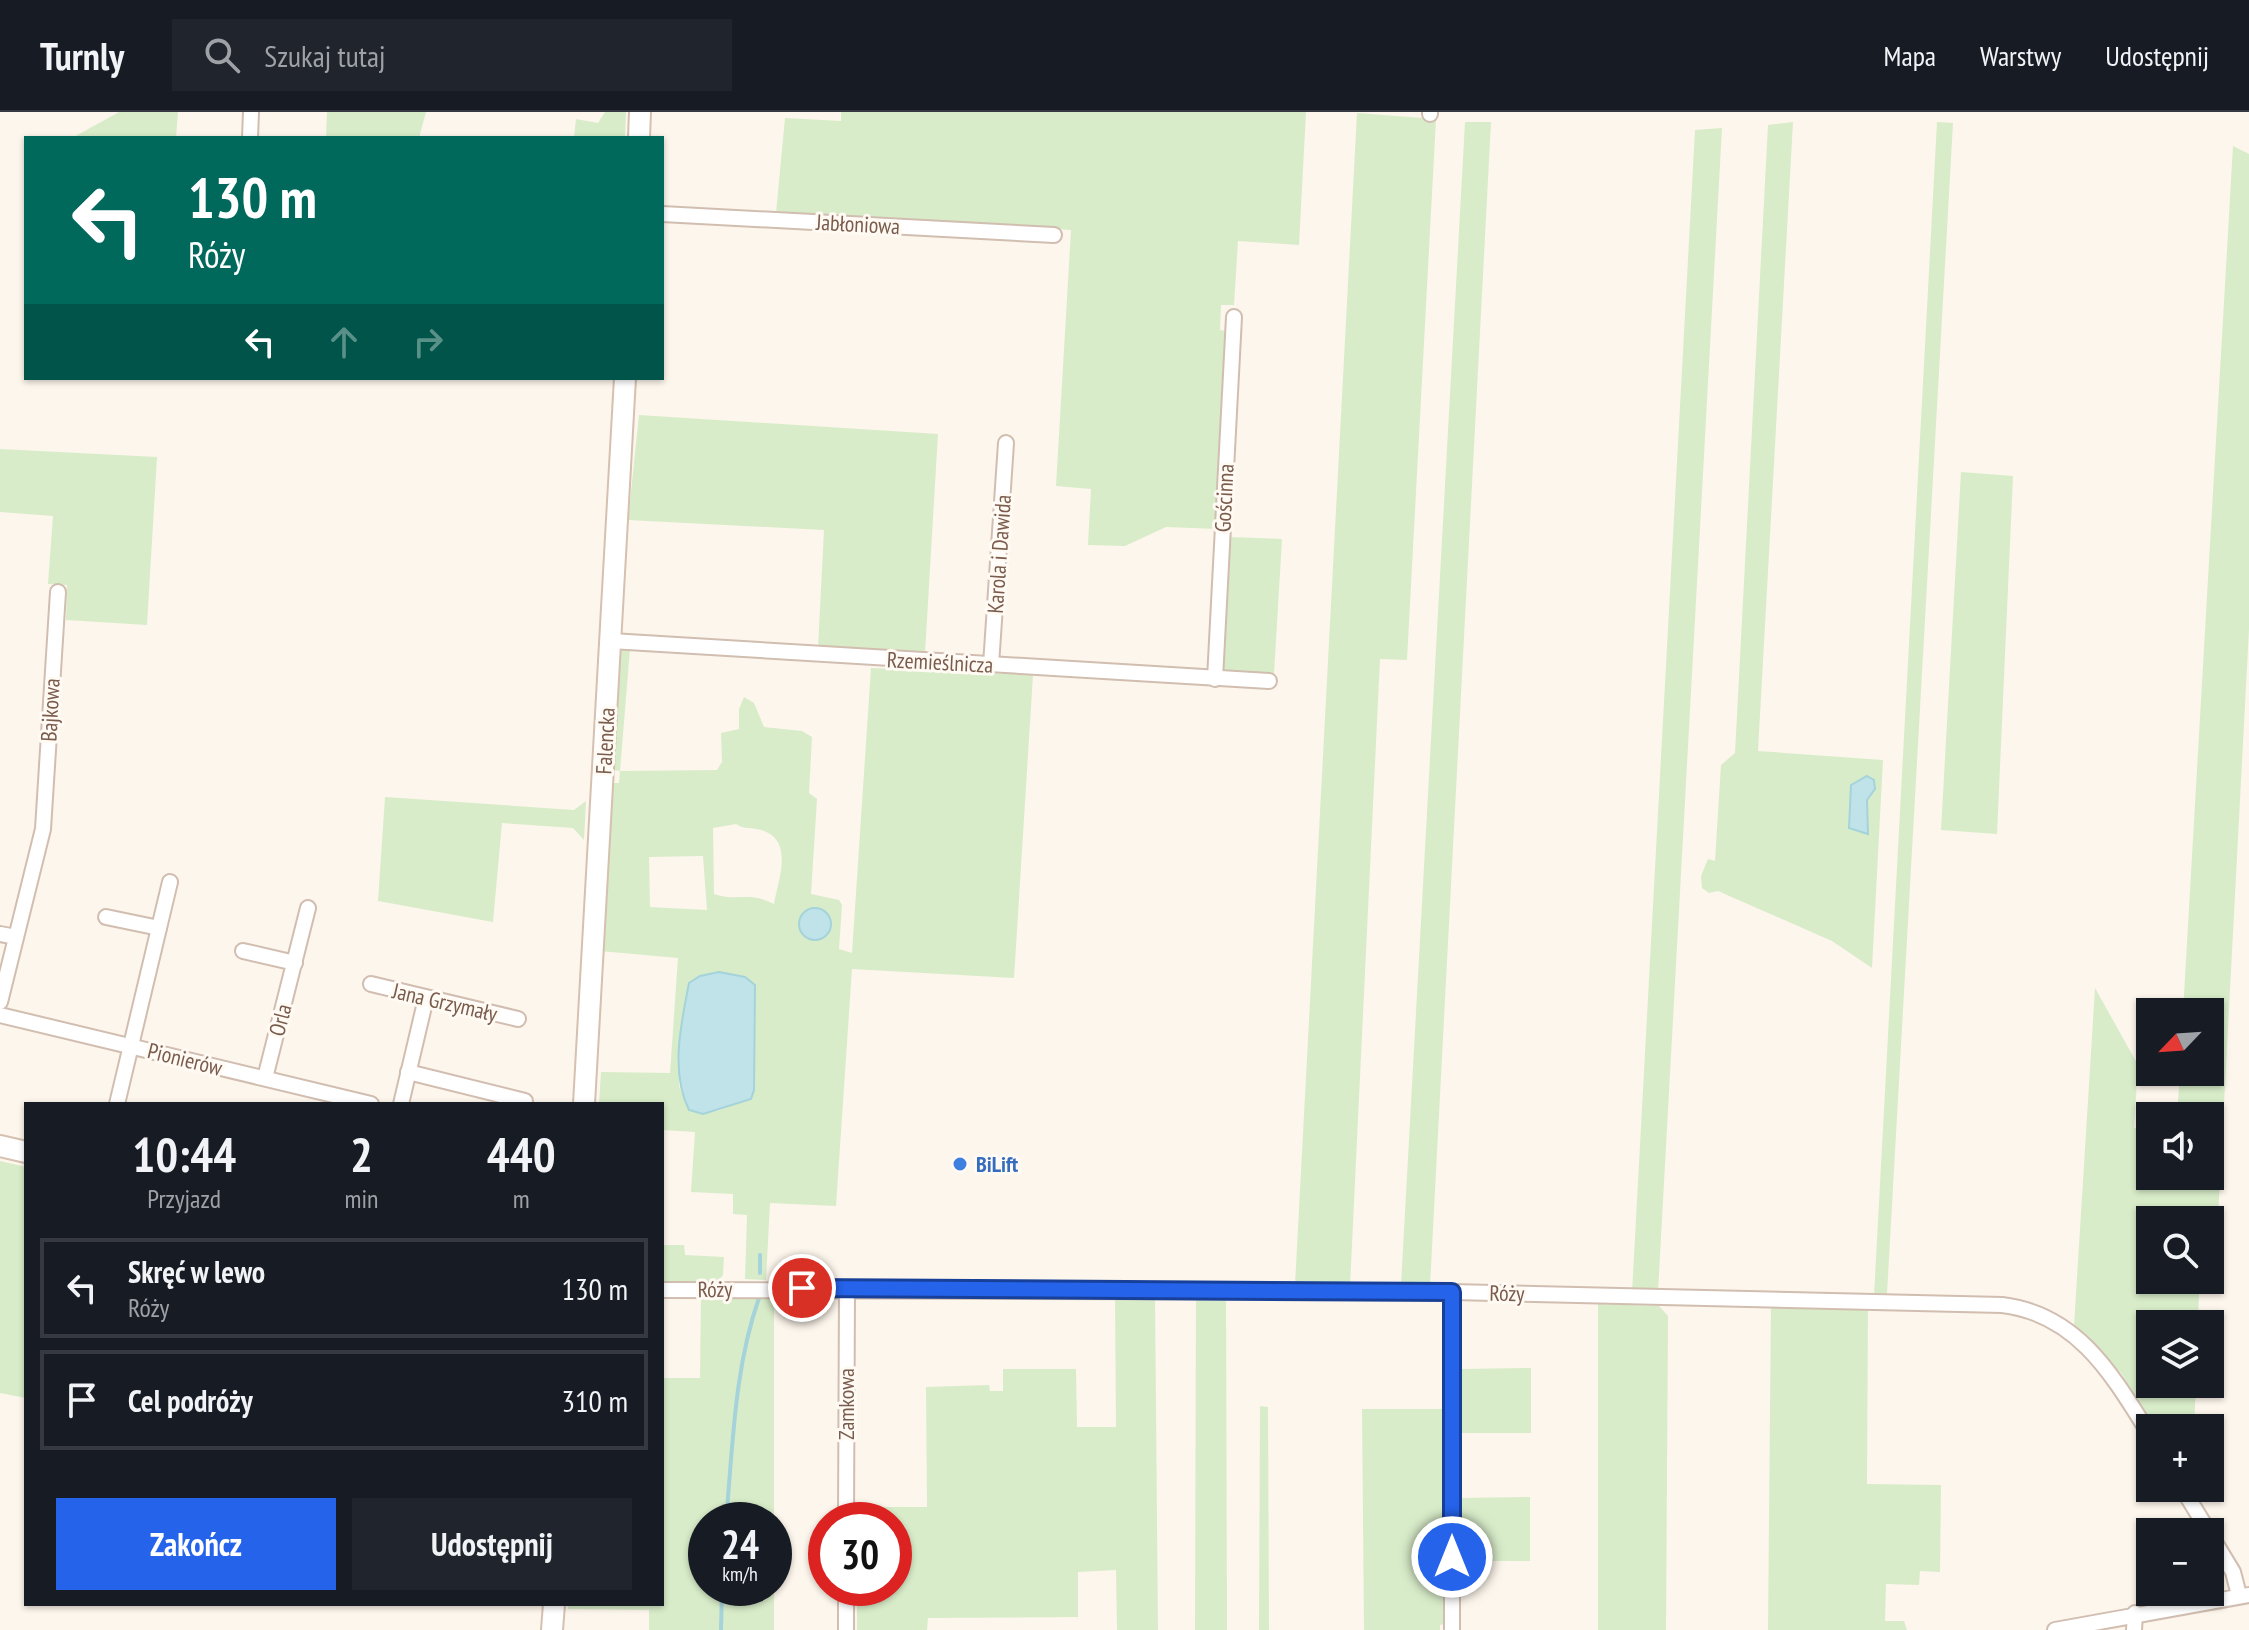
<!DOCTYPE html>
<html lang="pl">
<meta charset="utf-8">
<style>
:root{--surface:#171b24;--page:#20242c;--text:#f1f3f6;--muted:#9ea1a6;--line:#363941;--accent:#2563eb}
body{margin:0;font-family:"PT Sans Narrow",sans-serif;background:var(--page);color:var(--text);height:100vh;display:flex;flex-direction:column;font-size:30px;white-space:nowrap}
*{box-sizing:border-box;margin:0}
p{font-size:26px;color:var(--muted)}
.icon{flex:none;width:44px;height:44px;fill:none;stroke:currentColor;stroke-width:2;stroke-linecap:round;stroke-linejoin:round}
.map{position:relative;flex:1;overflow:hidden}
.panel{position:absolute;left:24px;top:990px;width:640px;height:504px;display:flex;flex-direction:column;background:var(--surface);border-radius:0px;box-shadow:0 2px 6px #0004}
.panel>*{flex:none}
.hud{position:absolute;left:24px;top:24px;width:640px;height:244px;border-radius:0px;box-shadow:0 2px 6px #0004;background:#00695c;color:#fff;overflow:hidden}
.needle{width:52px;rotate:245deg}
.tools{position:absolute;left:2136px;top:886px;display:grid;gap:16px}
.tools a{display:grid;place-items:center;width:88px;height:88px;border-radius:0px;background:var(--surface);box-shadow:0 2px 6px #0004;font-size:40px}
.speed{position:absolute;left:688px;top:1390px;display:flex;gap:16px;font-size:40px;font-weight:700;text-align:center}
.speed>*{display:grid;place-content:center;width:104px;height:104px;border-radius:50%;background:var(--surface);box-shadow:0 2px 6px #0004;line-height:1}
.speed small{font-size:20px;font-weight:400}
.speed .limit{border:12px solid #d22;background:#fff;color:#111}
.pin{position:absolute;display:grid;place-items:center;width:68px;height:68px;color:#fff;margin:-34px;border:4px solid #fff;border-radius:50%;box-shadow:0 2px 8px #0007}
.me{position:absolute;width:88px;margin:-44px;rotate:0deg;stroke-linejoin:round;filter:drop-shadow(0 0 6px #0008)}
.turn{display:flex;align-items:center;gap:28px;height:168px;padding:0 32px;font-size:36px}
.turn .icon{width:104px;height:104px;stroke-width:2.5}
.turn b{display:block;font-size:56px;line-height:68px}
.lanes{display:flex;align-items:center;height:76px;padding:0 32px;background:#0003;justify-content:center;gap:40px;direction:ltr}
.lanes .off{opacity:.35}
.eta{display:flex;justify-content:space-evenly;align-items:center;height:136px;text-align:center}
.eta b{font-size:48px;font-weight:800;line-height:56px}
.action{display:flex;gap:16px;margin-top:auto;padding:16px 32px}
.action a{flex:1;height:92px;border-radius:0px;background:var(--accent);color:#fff;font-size:32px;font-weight:800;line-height:92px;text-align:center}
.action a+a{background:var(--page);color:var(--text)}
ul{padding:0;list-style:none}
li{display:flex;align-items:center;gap:24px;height:100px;margin:0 16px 12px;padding:0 16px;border:4px solid var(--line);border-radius:0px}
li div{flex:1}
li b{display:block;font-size:30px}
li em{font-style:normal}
header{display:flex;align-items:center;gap:48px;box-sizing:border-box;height:112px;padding:0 40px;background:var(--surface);border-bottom:2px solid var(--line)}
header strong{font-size:38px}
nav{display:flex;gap:44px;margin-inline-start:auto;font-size:28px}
.search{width:560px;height:72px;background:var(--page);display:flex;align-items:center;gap:20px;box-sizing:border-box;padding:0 28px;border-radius:0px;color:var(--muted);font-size:30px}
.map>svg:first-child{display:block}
.green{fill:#d8ecc9;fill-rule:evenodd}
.water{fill:#bfe3e8;stroke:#a5d3da;stroke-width:2}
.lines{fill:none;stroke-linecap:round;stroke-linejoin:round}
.stream{stroke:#a5d3da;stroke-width:4}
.street-casing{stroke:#d1beb0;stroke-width:18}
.secondary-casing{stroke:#d6c0b0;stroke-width:24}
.street{stroke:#fff;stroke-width:14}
.secondary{stroke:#fff;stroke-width:20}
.route-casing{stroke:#184099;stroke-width:20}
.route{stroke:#2563eb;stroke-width:14}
.shop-dot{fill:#3f7fe0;stroke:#fffaf3;stroke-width:3}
.labels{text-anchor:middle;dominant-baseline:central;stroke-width:6;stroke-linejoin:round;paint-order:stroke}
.street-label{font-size:22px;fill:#7a5c4d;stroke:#fffaf3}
.shop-label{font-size:22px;font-weight:bold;fill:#366cbe;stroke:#fffaf3;text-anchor:start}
</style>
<header>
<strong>Turnly</strong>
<div class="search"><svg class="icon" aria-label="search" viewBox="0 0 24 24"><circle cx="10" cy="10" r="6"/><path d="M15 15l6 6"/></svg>Szukaj tutaj</div>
<nav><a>Mapa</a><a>Warstwy</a><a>Udostępnij</a></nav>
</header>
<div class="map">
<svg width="2249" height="1518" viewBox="0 0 2249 1518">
<rect width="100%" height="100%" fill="#fdf6ec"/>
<g class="green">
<polygon points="119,0 178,0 176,26 72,26"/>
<polygon points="327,0 426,0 419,26 326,26"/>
<polygon points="605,0 626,0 625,26 574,26 576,7 598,11"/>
<polygon points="841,0 1306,0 1299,133 1238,129 1234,193 1221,193 1220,218 1227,219 1217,417 1166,415 1125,434 1088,433 1091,377 1056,374 1071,118 776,101 785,6 841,9"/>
<polygon points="1357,1 1436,7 1407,548 1380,547 1350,1174 1295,1173"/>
<polygon points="1465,10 1491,10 1430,1174 1401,1173"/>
<polygon points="1793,10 1758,639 1883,648 1872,856 1832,829 1718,779 1709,781 1702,776 1701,764 1708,747 1715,749 1721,653 1735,641 1768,13"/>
<polygon points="1937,10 1953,11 1887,1182 1874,1184"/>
<polygon points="1722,16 1658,1180 1632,1181 1695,18"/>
<path d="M2233,34L2249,42V517L2214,1182L2199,1181L2198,1212H2150V1272H2196L2194,1316H2152L2122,1262L2074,1214L2095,876L2138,953L2134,1016L2150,1017V1064H2210V1004H2177L2180,960H2210V900H2183ZM2150,1108H2210V1168H2150Z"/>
<polygon points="639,303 938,322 925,541 818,536 824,418 628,408"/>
<polygon points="0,337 157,345 147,513 66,508 67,473 48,472 53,404 0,400"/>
<polygon points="1961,360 2013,364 1997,722 1941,718"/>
<polygon points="1229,425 1282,427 1274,562 1222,559"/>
<path d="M619,537H630L620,659L717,658L722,650L721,621L739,617V597L744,585L754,591L764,615L802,619L812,625L809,681L817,687L811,782L839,788L842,793L839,837L852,841L871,556L1033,563L1014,866L852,857L836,1094L770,1091L766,1168L745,1167L747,1103L733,1102V1082L691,1080L695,1020L662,1018V992H599L601,960L670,961L678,846L600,839L610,671H619L620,659L611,658ZM736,712C744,718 752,715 761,718C795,728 778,768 774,792C749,779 738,790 714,782L713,716ZM703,744L707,798L650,795L649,745ZM755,873L754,978C733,994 716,1005 689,998L679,974L683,900Z"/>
<polygon points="385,685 574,698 586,689 584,728 573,716 502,711 493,810 378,789"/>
<polygon points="0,1049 26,1055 26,1286 0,1281"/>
<polygon points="662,1133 684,1133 685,1143 724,1145 723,1163 716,1171 662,1170"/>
<path d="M701,1182L774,1183V1518H649V1498L568,1497V1492H662V1266H700ZM706,1408H774V1476H706Z"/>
<polygon points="1115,1184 1155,1184 1158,1518 1117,1518 1116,1458 1078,1460 1078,1505 928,1506 927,1518 857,1518 857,1476 894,1476 894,1408 856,1408 856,1395 927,1395 926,1275 989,1273 990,1279 1003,1279 1003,1257 1076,1257 1077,1315 1116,1315"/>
<polygon points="1196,1184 1226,1185 1227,1518 1195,1518"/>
<polygon points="1771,1189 1868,1192 1867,1372 1941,1373 1940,1460 1920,1459 1919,1473 1886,1472 1885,1509 1904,1509 1907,1518 1768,1518"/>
<polygon points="1598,1192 1659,1194 1668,1204 1666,1518 1598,1518"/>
<polygon points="1531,1256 1531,1321 1461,1321 1461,1257"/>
<polygon points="1260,1294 1268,1295 1269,1518 1259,1518"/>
<polygon points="1362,1297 1443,1297 1444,1512 1440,1513 1440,1518 1364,1518"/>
<polygon points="1530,1385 1530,1449 1461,1449 1461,1386"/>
</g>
<g class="water">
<polygon points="1867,664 1874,668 1875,677 1867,688 1868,722 1849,716 1851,673"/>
<circle cx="815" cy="812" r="16"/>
<path d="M719,860L745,865L755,873L754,978L751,987L703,1002L689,998C670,960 681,912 689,871L700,864Z"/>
</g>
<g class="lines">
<g class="stream">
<polyline points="760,1161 760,1143"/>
<path d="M726,1408C733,1334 734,1257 759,1186"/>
<polyline points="721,1518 722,1476"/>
</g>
<defs>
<g id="street">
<polyline points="1430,2 1430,0"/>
<polyline points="250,26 251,0"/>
<polyline points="662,102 1054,123"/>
<polyline points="611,529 1269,569"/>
<polyline points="991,553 1006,331"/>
<polyline points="1215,567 1234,205"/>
<polyline points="106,805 159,816"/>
<polyline points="0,822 16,825"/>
<polyline points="243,839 295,851"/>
<polyline points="371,872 518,907"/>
<polyline points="0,890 43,717 58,480"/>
<polyline points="0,903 371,992"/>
<polyline points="408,960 525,989"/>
<polyline points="265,966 308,796"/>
<polyline points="117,992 170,770"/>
<polyline points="401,992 426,886"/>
<path d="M662,1178L1452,1180L2002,1193C2078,1202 2113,1264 2150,1323"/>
<polyline points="2182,1376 2209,1420"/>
<polyline points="846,1408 847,1176"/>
<polyline points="2210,1422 2233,1460 2239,1483"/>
<polyline points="846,1518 846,1476"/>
<polyline points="1452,1518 1452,1180"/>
<polyline points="2055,1518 2249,1483"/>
<polyline points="2134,1518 2135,1501"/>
</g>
<g id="secondary">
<polyline points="639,26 640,0"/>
<polyline points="584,992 625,266"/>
<polyline points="0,1034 26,1040"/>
<polyline points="552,1518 554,1492"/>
</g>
</defs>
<use href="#street" class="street-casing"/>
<use href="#secondary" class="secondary-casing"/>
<use href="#street" class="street"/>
<use href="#secondary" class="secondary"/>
</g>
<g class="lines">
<defs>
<polyline id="route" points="802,1176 1452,1180 1452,1445"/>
</defs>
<use href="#route" class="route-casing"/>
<use href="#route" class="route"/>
</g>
<circle class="shop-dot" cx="960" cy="1052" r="8"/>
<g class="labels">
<g class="street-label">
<text transform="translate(858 112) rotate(3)">Jabłoniowa</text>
<text transform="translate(1224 386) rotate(-87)">Gościnna</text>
<text transform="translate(999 442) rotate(-86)">Karola i Dawida</text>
<text transform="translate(940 550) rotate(3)">Rzemieślnicza</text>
<text transform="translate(50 598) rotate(-87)">Bajkowa</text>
<text transform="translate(605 629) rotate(-87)">Falencka</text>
<text transform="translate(445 890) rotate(13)">Jana Grzymały</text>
<text transform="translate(280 908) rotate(-75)">Orla</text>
<text transform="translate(185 947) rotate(14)">Pionierów</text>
<text transform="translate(715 1177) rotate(-1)">Róży</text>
<text transform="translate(1507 1181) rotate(1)">Róży</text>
<text transform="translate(846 1292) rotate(-90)">Zamkowa</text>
</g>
<g class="shop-label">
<text x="976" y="1052">BiLift</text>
</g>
</g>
</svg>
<div class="tools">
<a><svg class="needle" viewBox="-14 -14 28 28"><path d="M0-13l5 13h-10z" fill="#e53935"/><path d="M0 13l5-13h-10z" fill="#9ea1a6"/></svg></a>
<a><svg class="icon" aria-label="sound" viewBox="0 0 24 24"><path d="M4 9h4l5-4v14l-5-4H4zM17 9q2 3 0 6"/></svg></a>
<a><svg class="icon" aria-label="search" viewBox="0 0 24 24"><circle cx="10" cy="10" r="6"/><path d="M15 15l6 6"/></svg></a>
<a><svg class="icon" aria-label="layers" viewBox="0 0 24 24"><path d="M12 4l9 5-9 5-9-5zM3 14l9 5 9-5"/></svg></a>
<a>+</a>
<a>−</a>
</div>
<div class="speed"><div>24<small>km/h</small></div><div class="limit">30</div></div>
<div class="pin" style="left:802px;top:1176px;background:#d93025"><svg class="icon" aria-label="arrive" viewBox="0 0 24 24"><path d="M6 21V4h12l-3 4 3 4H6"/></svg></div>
<svg class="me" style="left:1452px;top:1445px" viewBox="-20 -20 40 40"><circle r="17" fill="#2563eb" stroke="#fff" stroke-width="3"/><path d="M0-11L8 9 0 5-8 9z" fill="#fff"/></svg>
<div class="hud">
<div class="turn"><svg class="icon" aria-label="left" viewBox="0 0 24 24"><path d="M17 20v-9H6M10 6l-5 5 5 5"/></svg><div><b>130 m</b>Róży</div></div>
<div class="lanes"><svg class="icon" aria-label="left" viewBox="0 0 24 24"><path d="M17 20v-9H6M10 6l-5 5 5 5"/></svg><svg class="icon off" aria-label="ahead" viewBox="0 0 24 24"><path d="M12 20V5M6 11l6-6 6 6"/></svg><svg class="icon off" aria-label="right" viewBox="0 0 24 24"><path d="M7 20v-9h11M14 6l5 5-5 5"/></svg></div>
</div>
<section class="panel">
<div class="eta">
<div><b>10:44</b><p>Przyjazd</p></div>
<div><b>2</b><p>min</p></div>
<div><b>440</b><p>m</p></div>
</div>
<ul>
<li><svg class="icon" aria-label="left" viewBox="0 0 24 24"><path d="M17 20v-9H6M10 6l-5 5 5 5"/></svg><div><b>Skręć w lewo</b><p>Róży</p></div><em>130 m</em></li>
<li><svg class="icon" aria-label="arrive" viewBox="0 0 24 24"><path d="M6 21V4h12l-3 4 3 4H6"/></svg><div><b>Cel podróży</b></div><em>310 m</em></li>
</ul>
<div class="action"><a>Zakończ</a><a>Udostępnij</a></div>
</section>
</div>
